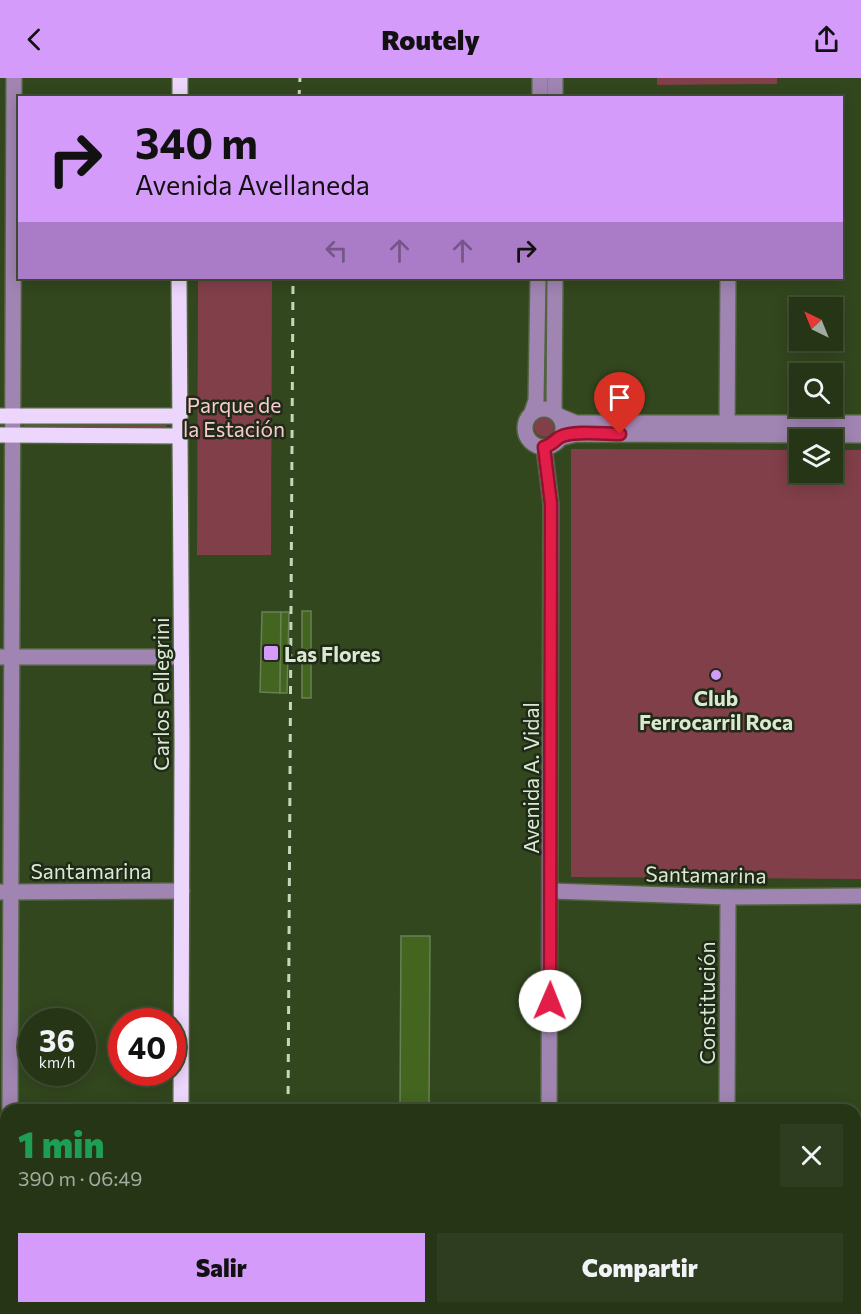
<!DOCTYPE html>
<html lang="es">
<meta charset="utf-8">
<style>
:root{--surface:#263516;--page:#2e3d1f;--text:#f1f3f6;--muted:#a4aba1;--line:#425035;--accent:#d59bfa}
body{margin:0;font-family:Commissioner,sans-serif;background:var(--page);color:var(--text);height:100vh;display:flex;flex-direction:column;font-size:22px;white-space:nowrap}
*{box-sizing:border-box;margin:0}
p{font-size:20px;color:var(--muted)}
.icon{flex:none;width:33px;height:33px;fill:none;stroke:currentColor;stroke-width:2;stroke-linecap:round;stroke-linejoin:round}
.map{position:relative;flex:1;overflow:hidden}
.panel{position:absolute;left:0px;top:1026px;width:861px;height:210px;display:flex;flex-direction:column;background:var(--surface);border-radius:18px 18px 0 0;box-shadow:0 3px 15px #0003,0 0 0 2px var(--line)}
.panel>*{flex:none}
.guide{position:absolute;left:18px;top:18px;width:825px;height:183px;border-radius:0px;box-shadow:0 3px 15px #0003,0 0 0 2px var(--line);background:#d59bfa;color:#111;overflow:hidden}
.needle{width:39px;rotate:317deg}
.buttons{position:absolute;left:789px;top:219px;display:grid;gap:12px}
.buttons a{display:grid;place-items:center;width:54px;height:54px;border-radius:0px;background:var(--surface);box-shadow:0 3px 15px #0003,0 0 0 2px var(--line);font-size:30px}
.speed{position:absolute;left:18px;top:930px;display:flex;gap:12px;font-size:30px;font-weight:700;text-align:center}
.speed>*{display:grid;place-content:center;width:78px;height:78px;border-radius:50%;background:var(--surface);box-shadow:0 3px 15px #0003,0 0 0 2px var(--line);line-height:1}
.speed small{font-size:15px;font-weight:400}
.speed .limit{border:9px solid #d22;background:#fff;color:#111}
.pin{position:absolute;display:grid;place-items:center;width:51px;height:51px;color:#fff;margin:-62px -26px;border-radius:50% 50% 50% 0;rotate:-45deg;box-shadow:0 0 6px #0007}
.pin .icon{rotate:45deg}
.me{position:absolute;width:66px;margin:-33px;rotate:1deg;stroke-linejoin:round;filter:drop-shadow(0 0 4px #0008)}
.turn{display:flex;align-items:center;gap:21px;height:126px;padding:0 18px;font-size:27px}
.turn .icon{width:78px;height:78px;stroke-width:2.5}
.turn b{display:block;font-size:42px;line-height:51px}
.lanes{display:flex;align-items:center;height:57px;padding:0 18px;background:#0003;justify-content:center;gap:30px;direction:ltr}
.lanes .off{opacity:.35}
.round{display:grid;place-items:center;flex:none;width:63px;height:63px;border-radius:0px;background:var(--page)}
.overview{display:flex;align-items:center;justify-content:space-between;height:102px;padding:0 18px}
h1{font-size:36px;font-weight:800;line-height:45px;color:#1e9e55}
.primary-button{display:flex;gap:12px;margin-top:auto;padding:12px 18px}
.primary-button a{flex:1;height:69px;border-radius:0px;background:var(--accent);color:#111;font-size:24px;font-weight:800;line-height:69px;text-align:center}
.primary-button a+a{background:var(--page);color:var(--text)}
header{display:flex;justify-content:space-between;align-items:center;height:78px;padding:0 18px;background:var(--accent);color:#111;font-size:27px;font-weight:800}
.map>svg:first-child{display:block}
.green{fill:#813f49}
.building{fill:#43651f;stroke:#698055;stroke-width:1.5}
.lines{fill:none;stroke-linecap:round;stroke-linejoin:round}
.minor-casing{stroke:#50643e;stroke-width:18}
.major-casing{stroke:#50643e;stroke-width:18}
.minor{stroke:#a084b2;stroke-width:15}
.major{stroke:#edd6fc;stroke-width:15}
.rail{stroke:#c7d6bc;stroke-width:3;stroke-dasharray:8 8;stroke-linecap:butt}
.route-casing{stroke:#92132f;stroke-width:15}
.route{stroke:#e11d48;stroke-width:10}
.poi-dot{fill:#d59bfa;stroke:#202a18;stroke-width:2}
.labels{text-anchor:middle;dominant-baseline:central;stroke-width:5;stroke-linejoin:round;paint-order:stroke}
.park-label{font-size:21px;fill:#f9cace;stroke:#202a18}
.poi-label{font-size:21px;font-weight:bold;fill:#dbe9d1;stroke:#202a18;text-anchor:start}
.street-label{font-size:21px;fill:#dbe9d1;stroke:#202a18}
</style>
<header><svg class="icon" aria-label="back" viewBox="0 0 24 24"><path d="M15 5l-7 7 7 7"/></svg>Routely<svg class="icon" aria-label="share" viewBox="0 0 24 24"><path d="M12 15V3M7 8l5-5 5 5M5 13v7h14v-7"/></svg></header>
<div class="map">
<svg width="861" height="1236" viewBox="0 0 861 1236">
<rect width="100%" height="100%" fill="#32471e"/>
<g class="green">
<polygon points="657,0 777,0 777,6 657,7"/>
<polygon points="198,200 272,200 271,477 197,477"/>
<polygon points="544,200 548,200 547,324 543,324"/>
<circle cx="544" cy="349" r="10"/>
<polygon points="24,343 166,344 166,350 24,349"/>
<polygon points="571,371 799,372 800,394 832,394 833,372 861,372 861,801 571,799"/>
</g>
<g class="building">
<rect x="302" y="533" width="9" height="87"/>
<polygon points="262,534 281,534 280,615 260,614"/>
<polygon points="281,534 289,534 287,615 280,615"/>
<polygon points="401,858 430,858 429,1032 400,1032"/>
</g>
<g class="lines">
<defs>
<g id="minor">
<polyline points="540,0 540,20"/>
<polyline points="555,0 555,20"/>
<circle cx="544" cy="350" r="19"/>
<polyline points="554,333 555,200"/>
<polyline points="532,334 536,322 538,200"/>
<polyline points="559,338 576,345 861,345"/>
<polyline points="727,354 728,200"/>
<polyline points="560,360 577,356 861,357"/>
<polyline points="544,369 551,426 549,1032"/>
<polyline points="0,579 181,579"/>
<polyline points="551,813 728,819 861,818"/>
<polyline points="0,814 182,813"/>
<polyline points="10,1032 14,0"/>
<polyline points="727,1032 728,819"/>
<polyline points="0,1044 6,1044"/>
<polyline points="549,1230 549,1236"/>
<polyline points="728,1230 728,1236"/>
<polyline points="8,1236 9,1230"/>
</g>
<g id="major">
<polyline points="180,20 180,0"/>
<polyline points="179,200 182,663 181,1032"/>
<polyline points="0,338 180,338"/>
<polyline points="0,357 180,358"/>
<polyline points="182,1230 182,1236"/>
</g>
</defs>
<use href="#minor" class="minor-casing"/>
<use href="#major" class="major-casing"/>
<use href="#minor" class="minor"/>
<use href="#major" class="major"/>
<g class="rail">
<polyline points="299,20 300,0"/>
<polyline points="288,1032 293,200"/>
<polyline points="286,1236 286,1230"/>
</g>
</g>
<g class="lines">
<defs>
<path id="route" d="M550,923L551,426L544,369C552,367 554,363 560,359C573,352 605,356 620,356"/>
</defs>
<use href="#route" class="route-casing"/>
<use href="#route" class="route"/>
</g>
<g class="poi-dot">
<rect x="263" y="567" width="16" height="16" rx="3"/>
<circle cx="716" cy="597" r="6"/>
</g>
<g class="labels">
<g class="park-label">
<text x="234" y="326">Parque de<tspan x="234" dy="24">la Estación</tspan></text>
</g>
<g class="poi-label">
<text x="284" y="575">Las Flores</text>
<text x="716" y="619" text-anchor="middle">Club<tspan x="716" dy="24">Ferrocarril Roca</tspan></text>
</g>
<g class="street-label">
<text transform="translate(160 616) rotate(-90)">Carlos Pellegrini</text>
<text transform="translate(530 700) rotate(-90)">Avenida A. Vidal</text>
<text x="91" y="792">Santamarina</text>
<text transform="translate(706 796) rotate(1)">Santamarina</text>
<text transform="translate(706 925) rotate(-90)">Constitución</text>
</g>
</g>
</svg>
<div class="buttons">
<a><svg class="needle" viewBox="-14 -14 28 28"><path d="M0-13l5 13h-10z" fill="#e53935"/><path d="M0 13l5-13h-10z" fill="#a4aba1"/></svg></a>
<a><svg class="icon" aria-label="search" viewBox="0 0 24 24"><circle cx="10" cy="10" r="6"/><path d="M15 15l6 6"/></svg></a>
<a><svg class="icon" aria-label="layers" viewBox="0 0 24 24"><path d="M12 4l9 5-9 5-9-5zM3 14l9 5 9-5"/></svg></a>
</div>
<div class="speed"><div>36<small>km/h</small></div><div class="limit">40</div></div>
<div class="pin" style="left:620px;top:356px;background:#d93025"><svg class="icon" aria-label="arrive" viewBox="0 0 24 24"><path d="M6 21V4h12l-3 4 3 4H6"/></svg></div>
<svg class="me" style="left:550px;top:923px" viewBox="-20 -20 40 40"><circle r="19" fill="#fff"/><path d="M0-13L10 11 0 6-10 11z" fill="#e11d48"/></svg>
<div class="guide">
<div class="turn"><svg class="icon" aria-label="right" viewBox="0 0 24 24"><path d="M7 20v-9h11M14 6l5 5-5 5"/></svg><div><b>340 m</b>Avenida Avellaneda</div></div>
<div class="lanes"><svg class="icon off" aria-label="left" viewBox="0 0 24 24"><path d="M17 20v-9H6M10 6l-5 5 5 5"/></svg><svg class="icon off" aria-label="ahead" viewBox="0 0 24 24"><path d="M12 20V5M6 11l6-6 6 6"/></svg><svg class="icon off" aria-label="ahead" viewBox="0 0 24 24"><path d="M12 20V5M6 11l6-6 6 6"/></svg><svg class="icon" aria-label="right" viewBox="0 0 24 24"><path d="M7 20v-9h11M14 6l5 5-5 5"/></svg></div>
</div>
<section class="panel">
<div class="overview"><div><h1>1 min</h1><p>390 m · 06:49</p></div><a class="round"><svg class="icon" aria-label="close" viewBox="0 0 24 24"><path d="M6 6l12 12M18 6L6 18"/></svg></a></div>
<div class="primary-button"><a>Salir</a><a>Compartir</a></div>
</section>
</div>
